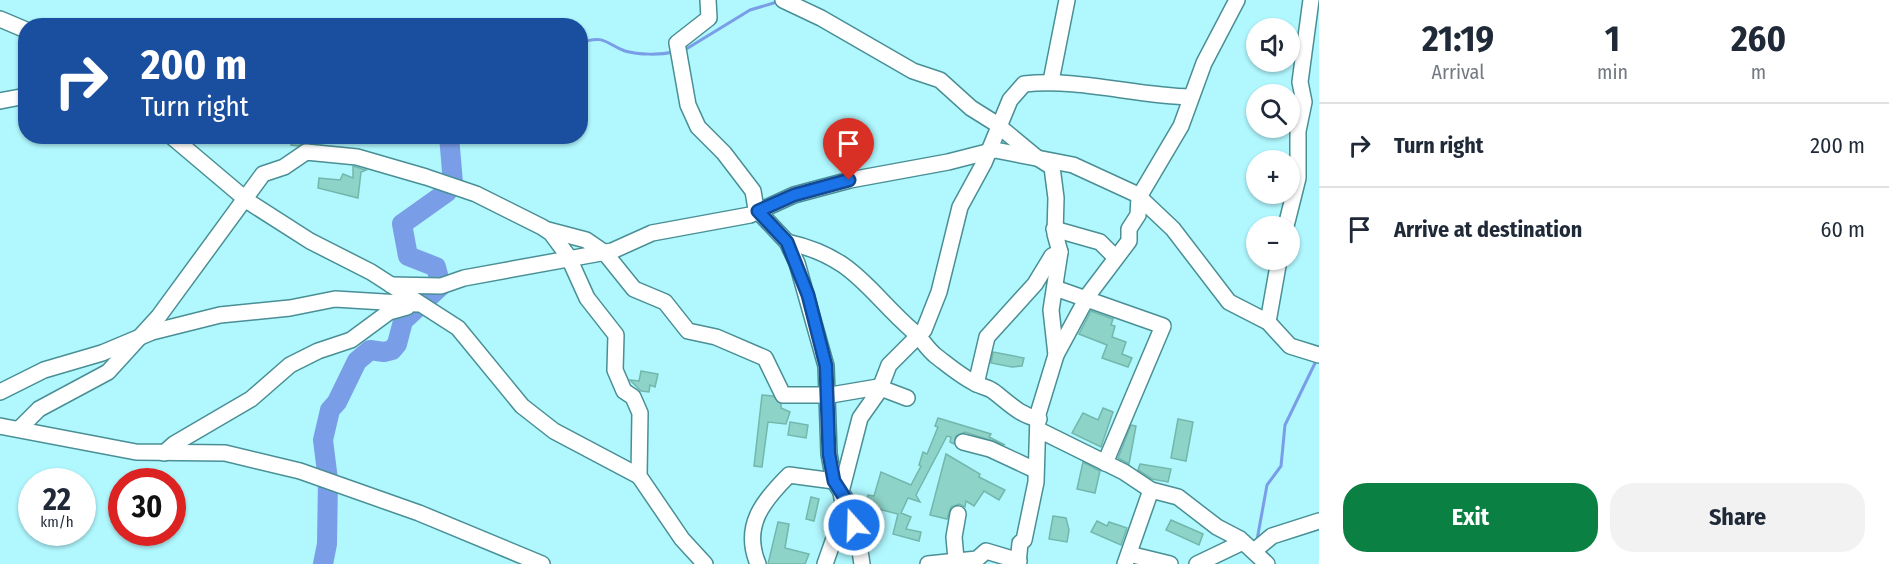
<!DOCTYPE html>
<meta charset="utf-8">
<style>
:root{--surface:#fff;--page:#f2f2f3;--text:#1f2937;--muted:#747a83;--line:#e0e1e3;--accent:#0b8043}
body{margin:0;font-family:"Fira Sans Condensed",sans-serif;background:var(--page);color:var(--text);height:100vh;display:flex;flex-direction:column;font-size:22px;white-space:nowrap}
*{box-sizing:border-box;margin:0}
p{font-size:20px;color:var(--muted)}
.icon{flex:none;width:33px;height:33px;fill:none;stroke:currentColor;stroke-width:2;stroke-linecap:round;stroke-linejoin:round}
.map{position:relative;flex:1;overflow:hidden}
.drawer{display:flex;flex-direction:column;background:var(--surface);width:570px}
.drawer>*{flex:none}
.top-card{position:absolute;left:18px;top:18px;width:570px;height:126px;border-radius:24px;box-shadow:0 2px 4px #0004;background:#1a4fa0;color:#fff;overflow:hidden}
.controls{position:absolute;left:1246px;top:18px;display:grid;gap:12px}
.controls a{display:grid;place-items:center;width:54px;height:54px;border-radius:50%;background:var(--surface);box-shadow:0 2px 4px #0004;font-size:30px}
.speed{position:absolute;left:18px;top:468px;display:flex;gap:12px;font-size:30px;font-weight:700;text-align:center}
.speed>*{display:grid;place-content:center;width:78px;height:78px;border-radius:50%;background:var(--surface);box-shadow:0 2px 4px #0004;line-height:1}
.speed small{font-size:15px;font-weight:400}
.speed .limit{border:9px solid #d22;background:#fff;color:#111}
.pin{position:absolute;display:grid;place-items:center;width:51px;height:51px;color:#fff;margin:-62px -26px;border-radius:50% 50% 50% 0;rotate:-45deg;box-shadow:0 0 6px #0007}
.pin .icon{rotate:45deg}
.me{position:absolute;width:66px;margin:-33px;rotate:340deg;stroke-linejoin:round;filter:drop-shadow(0 0 4px #0008)}
.turn{display:flex;align-items:center;gap:21px;height:126px;padding:0 24px;font-size:27px}
.turn .icon{width:78px;height:78px;stroke-width:2.5}
.turn b{display:block;font-size:42px;line-height:51px}
.eta{display:flex;justify-content:space-evenly;align-items:center;height:102px;text-align:center}
.eta b{font-size:36px;font-weight:700;line-height:42px}
.action{display:flex;gap:12px;margin-top:auto;padding:12px 24px}
.action a{flex:1;height:69px;border-radius:24px;background:var(--accent);color:#fff;font-size:24px;font-weight:700;line-height:69px;text-align:center}
.action a+a{background:var(--page);color:var(--text)}
ul{padding:0;list-style:none}
li{display:flex;align-items:center;gap:18px;height:84px;padding:0 24px;border-top:2px solid var(--line)}
li div{flex:1}
li b{display:block;font-size:22px}
li em{font-style:normal}
main{display:flex;flex:1;min-height:0}
.map>svg:first-child{display:block}
.lines{fill:none;stroke-linecap:round;stroke-linejoin:round}
.stream{stroke:#799ee7;stroke-width:3}
.river{stroke:#799ee7;stroke-width:20}
.building{fill:#8ed3c8;stroke:#73b7ac;stroke-width:1.5}
.minor-casing{stroke:#498f95;stroke-width:18}
.minor{stroke:#fff;stroke-width:15}
.route-casing{stroke:#114b97;stroke-width:15}
.route{stroke:#1a73e8;stroke-width:10}
</style>
<main>
<div class="map">
<svg width="1319" height="564" viewBox="0 0 1319 564">
<rect width="100%" height="100%" fill="#b0f7fe"/>
<g class="lines">
<g class="stream">
<path d="M580,43C605,34 606,44 625,51C639,55 660,55 674,52"/>
<polyline points="683,51 750,10 777,2"/>
<polyline points="1257,540 1267,485 1281,466 1285,425 1317,359"/>
</g>
<polyline class="river" points="323,564 327,544 328,480 323,440 330,410 337,402 357,361 370,350 384,352 392,350 397,344 403,321 441,286 436,267 408,256 402,224 447,192 453,183 449,136"/>
</g>
<g class="building">
<polygon points="293,136 313,136 322,139 321,144 306,142 298,146 291,145"/>
<polygon points="353,166 366,170 361,172 358,198 318,188 319,178 340,180 343,174 353,178"/>
<polygon points="1091,311 1113,319 1111,325 1115,326 1112,337 1126,342 1122,354 1132,358 1128,367 1102,358 1107,345 1079,334"/>
<polygon points="993,352 1024,358 1022,366 1012,367 991,363"/>
<polygon points="641,371 658,374 655,387 650,385 649,392 641,391 630,380 639,381"/>
<polygon points="762,395 773,396 781,404 781,408 790,412 786,424 768,422 762,467 754,466"/>
<polygon points="1103,408 1113,412 1101,447 1072,433 1083,413 1098,420"/>
<polygon points="938,418 991,434 989,437 1005,445 965,432 956,436 954,444 950,442 951,437 947,436 916,495 920,502 908,498 901,513 911,517 906,529 921,532 919,541 893,534 898,514 866,506 868,495 874,496 881,472 911,485 921,466 919,465 923,452 927,454 938,427 935,426"/>
<polygon points="1178,419 1193,422 1186,461 1171,458"/>
<polygon points="790,422 808,425 806,438 788,435"/>
<polygon points="1131,425 1136,426 1129,464 1118,458"/>
<polygon points="946,454 980,474 979,477 1005,490 999,500 984,491 974,506 966,501 965,507 959,504 951,507 947,519 930,515"/>
<polygon points="1083,462 1100,471 1095,493 1077,489"/>
<polygon points="1140,464 1171,469 1168,482 1152,479 1138,470"/>
<polygon points="811,497 819,499 814,521 806,519"/>
<polygon points="1053,516 1066,518 1069,530 1067,542 1049,539"/>
<polygon points="1171,520 1203,534 1199,545 1166,530"/>
<polygon points="1097,521 1107,526 1109,522 1127,528 1121,545 1091,532"/>
<polygon points="778,522 789,524 785,548 809,554 805,564 768,564"/>
</g>
<g class="lines">
<defs>
<g id="minor">
<polyline points="708,0 709,18 677,43 688,105 698,127 724,153 753,191 756,209 787,242 797,263 826,366 829,454 834,481 854,512 862,564"/>
<polyline points="783,0 821,18 913,71 940,80 971,108 995,123 1036,157 1052,167 1056,198 1055,234 1060,252 1051,310 1056,355 1038,414 1036,482 1024,540 1020,543 1018,564"/>
<polyline points="0,19 26,30"/>
<polyline points="1051,81 1067,0"/>
<polyline points="0,101 26,96"/>
<polyline points="171,136 249,202 310,241 371,272 458,328 522,406 554,431 639,476"/>
<polyline points="1286,226 1298,178 1298,131 1304,102 1300,82 1311,0"/>
<polyline points="1054,229 1100,242 1115,257"/>
<polyline points="548,230 586,240 605,253 634,289 665,302 688,331 716,337 765,358 783,395 831,395 878,387 907,398"/>
<path d="M787,242C855,257 867,291 914,332C922,339 927,349 936,356C948,365 963,378 977,384C982,387 988,387 993,391C1009,403 1019,415 1039,419"/>
<polyline points="391,285 441,286 464,278 612,251 652,233 750,215 794,195 850,180 948,162 995,150 1073,165 1136,194 1173,229 1229,302 1268,322 1290,346 1319,355"/>
<polyline points="1055,288 1163,326 1105,463"/>
<polyline points="1268,322 1279,260"/>
<polyline points="1056,355 1089,294 1129,241 1129,229 1138,215 1139,197 1181,126 1204,63 1237,0"/>
<polyline points="976,384 987,337 1035,284 1052,256 1060,252"/>
<polyline points="0,392 44,370 102,353 152,332 220,315 290,308 335,299 417,304"/>
<polyline points="0,426 136,452 225,453 300,471 419,513 542,564"/>
<polyline points="19,429 39,409 108,372 159,316 263,174 284,167 306,152 357,157 426,177 476,194 542,227 551,233 568,256 587,298 616,335 615,370 624,391 633,397 640,413 639,476 682,539 705,564"/>
<polyline points="1039,430 1124,472 1151,490 1178,497 1217,527 1240,539 1267,564"/>
<polyline points="963,442 990,449 1035,470"/>
<polyline points="164,453 174,444 251,399 290,365 318,351 351,340 389,312 407,307"/>
<polyline points="1254,551 1272,536 1319,521"/>
<polyline points="1129,554 1170,564"/>
<polyline points="956,559 954,537 958,514"/>
<path d="M758,564C742,526 763,501 789,475L834,481"/>
<path d="M825,564L844,510L841,492L860,418L879,391L889,365L924,330L939,292L960,207L984,163L1010,100L1024,84C1080,78 1135,96 1191,97"/>
<polyline points="928,564 977,559 986,551 1019,561"/>
<polyline points="1125,564 1151,490"/>
<polyline points="1197,564 1243,542"/>
</g>
</defs>
<use href="#minor" class="minor-casing"/>
<use href="#minor" class="minor"/>
</g>
<g class="lines">
<defs>
<polyline id="route" points="849,180 794,195 758,211 787,242 808,295 826,366 829,454 834,481 854,512 854,525"/>
</defs>
<use href="#route" class="route-casing"/>
<use href="#route" class="route"/>
</g>
</svg>
<div class="controls">
<a><svg class="icon" aria-label="sound" viewBox="0 0 24 24"><path d="M4 9h4l5-4v14l-5-4H4zM17 9q2 3 0 6"/></svg></a>
<a><svg class="icon" aria-label="search" viewBox="0 0 24 24"><circle cx="10" cy="10" r="6"/><path d="M15 15l6 6"/></svg></a>
<a>+</a>
<a>−</a>
</div>
<div class="speed"><div>22<small>km/h</small></div><div class="limit">30</div></div>
<div class="pin" style="left:849px;top:180px;background:#d93025"><svg class="icon" aria-label="arrive" viewBox="0 0 24 24"><path d="M6 21V4h12l-3 4 3 4H6"/></svg></div>
<svg class="me" style="left:854px;top:525px" viewBox="-20 -20 40 40"><circle r="17" fill="#1a73e8" stroke="#fff" stroke-width="3"/><path d="M0-11L8 9 0 5-8 9z" fill="#fff"/></svg>
<div class="top-card">
<div class="turn"><svg class="icon" aria-label="right" viewBox="0 0 24 24"><path d="M7 20v-9h11M14 6l5 5-5 5"/></svg><div><b>200 m</b>Turn right</div></div>
</div>
</div>
<section class="drawer">
<div class="eta">
<div><b>21:19</b><p>Arrival</p></div>
<div><b>1</b><p>min</p></div>
<div><b>260</b><p>m</p></div>
</div>
<ul>
<li><svg class="icon" aria-label="right" viewBox="0 0 24 24"><path d="M7 20v-9h11M14 6l5 5-5 5"/></svg><div><b>Turn right</b></div><em>200 m</em></li>
<li><svg class="icon" aria-label="arrive" viewBox="0 0 24 24"><path d="M6 21V4h12l-3 4 3 4H6"/></svg><div><b>Arrive at destination</b></div><em>60 m</em></li>
</ul>
<div class="action"><a>Exit</a><a>Share</a></div>
</section>
</main>
